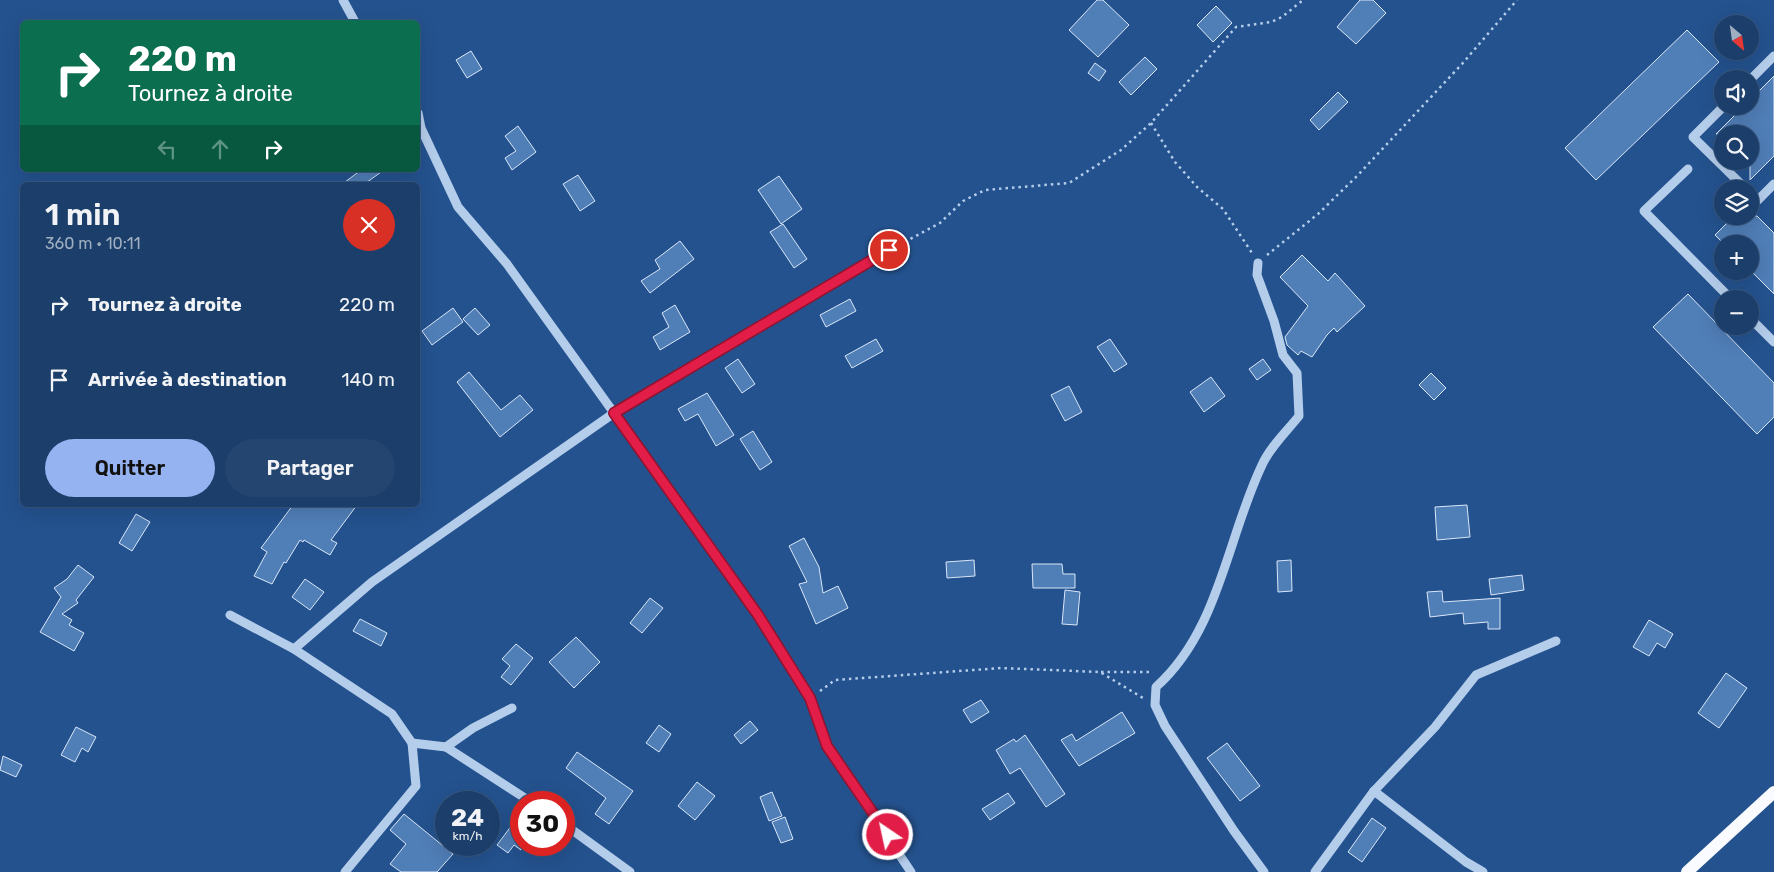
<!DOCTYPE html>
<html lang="fr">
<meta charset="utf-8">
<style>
:root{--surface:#1b3e6a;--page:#244570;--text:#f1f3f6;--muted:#a0aec1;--line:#39577e;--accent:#95b2f1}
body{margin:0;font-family:Rubik,sans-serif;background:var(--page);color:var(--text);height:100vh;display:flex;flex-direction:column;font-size:19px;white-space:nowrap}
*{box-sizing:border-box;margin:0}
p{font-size:16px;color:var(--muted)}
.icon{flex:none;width:28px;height:28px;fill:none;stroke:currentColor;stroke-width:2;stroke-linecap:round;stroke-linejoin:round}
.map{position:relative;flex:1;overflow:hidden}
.panel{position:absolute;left:20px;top:182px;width:400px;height:325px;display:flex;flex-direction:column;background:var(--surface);border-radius:8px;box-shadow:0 5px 20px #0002,0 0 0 1px var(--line)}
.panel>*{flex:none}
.guide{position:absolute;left:20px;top:20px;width:400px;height:152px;border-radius:8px;box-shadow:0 5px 20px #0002,0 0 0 1px var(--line);background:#0b6e4f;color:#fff;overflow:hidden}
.needle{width:32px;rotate:151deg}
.fabs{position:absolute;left:1714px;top:15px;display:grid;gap:10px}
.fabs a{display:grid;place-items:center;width:45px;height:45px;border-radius:50%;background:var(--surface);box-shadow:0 5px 20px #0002,0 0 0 1px var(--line);font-size:25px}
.speed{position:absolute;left:435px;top:791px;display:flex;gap:10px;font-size:25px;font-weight:700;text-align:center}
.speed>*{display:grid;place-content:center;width:65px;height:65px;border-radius:50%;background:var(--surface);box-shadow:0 5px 20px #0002,0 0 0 1px var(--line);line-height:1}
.speed small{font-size:12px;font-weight:400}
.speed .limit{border:8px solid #d22;background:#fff;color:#111}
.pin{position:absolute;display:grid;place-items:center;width:42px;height:42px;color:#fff;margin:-21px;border:2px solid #fff;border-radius:50%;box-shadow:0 1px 5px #0007}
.me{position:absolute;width:55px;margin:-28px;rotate:326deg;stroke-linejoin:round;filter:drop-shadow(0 0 4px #0008)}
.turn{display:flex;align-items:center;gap:18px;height:105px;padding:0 25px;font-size:22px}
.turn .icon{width:65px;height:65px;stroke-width:2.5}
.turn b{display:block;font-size:35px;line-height:42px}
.lanes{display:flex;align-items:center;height:48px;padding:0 25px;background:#0003;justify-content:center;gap:25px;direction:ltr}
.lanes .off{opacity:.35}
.round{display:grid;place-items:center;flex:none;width:52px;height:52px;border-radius:26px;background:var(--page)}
.head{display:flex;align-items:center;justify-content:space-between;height:85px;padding:0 25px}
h1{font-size:30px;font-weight:600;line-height:38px}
.cta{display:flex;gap:10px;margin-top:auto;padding:10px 25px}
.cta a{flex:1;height:58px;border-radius:30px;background:var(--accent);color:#111;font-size:20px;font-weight:600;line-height:58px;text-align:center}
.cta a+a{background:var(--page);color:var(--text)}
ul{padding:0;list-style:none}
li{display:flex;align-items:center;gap:15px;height:75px;padding:0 25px}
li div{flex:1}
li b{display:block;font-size:19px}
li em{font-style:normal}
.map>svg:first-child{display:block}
.building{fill:#507eb7;stroke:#d9e7f8}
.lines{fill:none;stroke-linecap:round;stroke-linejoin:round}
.path{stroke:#b4cdeb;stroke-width:2.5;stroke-dasharray:2.5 4;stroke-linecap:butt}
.minor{stroke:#b4cdeb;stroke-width:9}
.major{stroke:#f9fbff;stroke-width:12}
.route-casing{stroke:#92132f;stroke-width:12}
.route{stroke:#e11d48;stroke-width:9}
</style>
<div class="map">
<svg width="1774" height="872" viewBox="0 0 1774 872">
<rect width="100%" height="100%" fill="#24528e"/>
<g class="building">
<polygon points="1097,0 1103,0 1129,25 1098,57 1069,30"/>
<polygon points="1360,0 1373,0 1386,13 1356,44 1337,27"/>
<polygon points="1216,6 1232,23 1213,42 1197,25"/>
<polygon points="1687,30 1719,62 1596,180 1565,148"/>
<polygon points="471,51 482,69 467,78 456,60"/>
<polygon points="1145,57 1157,69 1131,95 1119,82"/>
<polygon points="1095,63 1106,71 1099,81 1088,73"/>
<polygon points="1774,76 1774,156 1750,180 1750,134 1716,134 1744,106 1750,106 1750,100"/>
<polygon points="1338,92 1348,102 1319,130 1310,120"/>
<polygon points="518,126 536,152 512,170 505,158 516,151 505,136"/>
<polygon points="361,170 384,170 363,185 341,185"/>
<polygon points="578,175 595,201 580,211 563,184"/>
<polygon points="779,176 802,209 781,224 758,190"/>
<polygon points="1734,216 1757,216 1774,233 1774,294 1750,270 1750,244 1724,244 1715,235"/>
<polygon points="783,224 807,259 794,268 770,232"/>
<polygon points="680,241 694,259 650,293 641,281 660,269 655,260"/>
<polygon points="1302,255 1328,281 1335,273 1365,306 1337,332 1334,328 1327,335 1312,357 1301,351 1298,355 1287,345 1285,337 1308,306 1280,277"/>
<polygon points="1688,294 1774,383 1774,417 1757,434 1653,327"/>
<polygon points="850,299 856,311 826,327 820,315"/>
<polygon points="675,305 690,332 660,350 653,337 669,327 662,313"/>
<polygon points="453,308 463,322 432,345 422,331"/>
<polygon points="475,308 490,325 478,335 463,319"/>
<polygon points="876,339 883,351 852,368 845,356"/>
<polygon points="1110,339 1127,364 1114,372 1097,347"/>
<polygon points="738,359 755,384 742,393 725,368"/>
<polygon points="1263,359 1271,370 1257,380 1249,369"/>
<polygon points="469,372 501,410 520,395 533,410 500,437 457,382"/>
<polygon points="1431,373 1446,388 1434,400 1419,385"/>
<polygon points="1211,377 1225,396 1204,412 1190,392"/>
<polygon points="1069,386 1082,412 1065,421 1051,395"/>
<polygon points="707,393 734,435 716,446 698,414 685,421 678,409"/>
<polygon points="753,431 772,462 760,470 740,439"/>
<polygon points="293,505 357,505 331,540 337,543 330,555 304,540 303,542 300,540 286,563 284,562 272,584 254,576 267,552 261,548"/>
<polygon points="1467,505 1470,537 1437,540 1435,507"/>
<polygon points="136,514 150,522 132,551 119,543"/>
<polygon points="804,538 819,567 823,593 838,586 848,608 816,624 799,584 807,582 789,546"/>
<polygon points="974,560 975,576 947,578 946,562"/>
<polygon points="1291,560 1292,591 1278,592 1277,561"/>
<polygon points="1032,564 1062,564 1063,574 1075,574 1075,588 1033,588"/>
<polygon points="78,565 94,577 76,600 78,603 62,614 72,620 69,625 84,633 74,651 40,632 61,597 54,588 67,579"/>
<polygon points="1522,575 1524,590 1491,595 1489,579"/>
<polygon points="305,579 324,592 310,610 292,597"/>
<polygon points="1065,590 1080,592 1077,625 1062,624"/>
<polygon points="1442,591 1443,602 1500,598 1500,629 1488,629 1488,622 1464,624 1463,613 1430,617 1427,592"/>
<polygon points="650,598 663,608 642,633 630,623"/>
<polygon points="360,619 387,633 381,646 353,631"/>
<polygon points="1649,620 1673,634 1665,648 1657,643 1649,656 1633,647"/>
<polygon points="576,637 600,662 574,688 549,662"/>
<polygon points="516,644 533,658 511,685 501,677 510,666 502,659"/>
<polygon points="1726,673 1747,688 1719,728 1698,713"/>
<polygon points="981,700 989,712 971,723 963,710"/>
<polygon points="1122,712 1135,733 1079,766 1061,740 1072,734 1076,741"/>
<polygon points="750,721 758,730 741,744 734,735"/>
<polygon points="659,725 671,734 659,752 646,743"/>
<polygon points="76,727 96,737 88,752 82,748 75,762 61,755"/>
<polygon points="1025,735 1065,794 1046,807 1020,768 1010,774 996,750 1014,739 1016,742"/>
<polygon points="1227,743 1260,786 1240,801 1207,758"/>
<polygon points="577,752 633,791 609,824 595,814 606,798 566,768"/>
<polygon points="3,756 22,765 16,777 0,770"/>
<polygon points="697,782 715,796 695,820 678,806"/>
<polygon points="772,792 782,816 769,821 760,797"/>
<polygon points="1008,793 1015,803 990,820 982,809"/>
<polygon points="521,813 521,850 514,845 508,853 497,845"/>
<polygon points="404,814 453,854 437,872 401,872 390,864 406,844 390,830"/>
<polygon points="785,817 793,839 781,843 772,822"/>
<polygon points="1372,818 1386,828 1362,862 1348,852"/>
</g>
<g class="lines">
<g class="path">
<polyline points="1151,123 1175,162 1197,187 1223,209 1252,253"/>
<polyline points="899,245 940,223 963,201 985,190 1069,183 1121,150 1151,123 1236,27 1271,22 1282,17 1303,0"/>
<polyline points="1267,255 1318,214 1357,176 1462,64 1517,0"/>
<polyline points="1101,672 1153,672"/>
<polyline points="820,691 835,680 1001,668 1100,672 1143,698"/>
</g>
<g class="minor">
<polyline points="343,0 355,22"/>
<polyline points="1750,80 1774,56"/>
<polyline points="1724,106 1693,137 1746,189"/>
<polyline points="418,113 421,128 458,207 507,264 759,615 810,698 827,747 911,872"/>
<polyline points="1688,169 1644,211 1731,299"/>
<polyline points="1750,192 1758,200 1774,184"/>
<path d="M1258,263L1257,275L1274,321L1283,355L1297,373L1299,416C1287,431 1270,447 1262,465C1227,538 1219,631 1156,687L1155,705L1165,726L1234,831L1264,872"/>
<polyline points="1750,318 1774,342"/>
<polyline points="230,615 294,649 392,714 412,743"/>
<polyline points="294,649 372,582 614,413 889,250"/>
<polyline points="446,747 531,802"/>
<polyline points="1374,791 1466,862 1483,872"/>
<polyline points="564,824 630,872"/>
<polyline points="345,872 416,786 412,743 446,747 473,728 512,708"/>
<polyline points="1315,872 1374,791 1435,727 1476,675 1556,641"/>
</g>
<polyline class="major" points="1687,872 1774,792"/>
</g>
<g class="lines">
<defs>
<polyline id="route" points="888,835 827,746 810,698 758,615 614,413 889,250"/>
</defs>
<use href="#route" class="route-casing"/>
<use href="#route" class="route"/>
</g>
</svg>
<div class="fabs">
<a><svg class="needle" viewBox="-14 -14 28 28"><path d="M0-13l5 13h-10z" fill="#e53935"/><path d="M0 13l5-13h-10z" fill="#a0aec1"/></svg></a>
<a><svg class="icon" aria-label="sound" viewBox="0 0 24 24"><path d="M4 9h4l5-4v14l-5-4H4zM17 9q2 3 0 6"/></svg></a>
<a><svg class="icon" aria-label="search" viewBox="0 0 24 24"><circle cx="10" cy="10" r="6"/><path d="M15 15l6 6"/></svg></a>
<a><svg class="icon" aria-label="layers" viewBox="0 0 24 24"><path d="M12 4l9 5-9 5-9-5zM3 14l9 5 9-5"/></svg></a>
<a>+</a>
<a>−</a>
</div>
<div class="speed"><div>24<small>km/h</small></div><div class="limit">30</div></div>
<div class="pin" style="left:889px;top:250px;background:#d93025"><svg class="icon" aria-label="arrive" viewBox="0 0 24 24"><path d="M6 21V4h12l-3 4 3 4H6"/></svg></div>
<svg class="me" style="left:888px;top:835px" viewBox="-20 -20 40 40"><circle r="17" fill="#e11d48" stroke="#fff" stroke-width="3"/><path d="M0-11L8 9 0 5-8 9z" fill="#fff"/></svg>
<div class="guide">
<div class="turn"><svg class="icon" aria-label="right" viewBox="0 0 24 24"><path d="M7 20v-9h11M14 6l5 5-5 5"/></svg><div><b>220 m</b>Tournez à droite</div></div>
<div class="lanes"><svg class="icon off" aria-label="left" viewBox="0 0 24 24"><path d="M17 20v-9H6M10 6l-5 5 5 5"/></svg><svg class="icon off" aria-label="ahead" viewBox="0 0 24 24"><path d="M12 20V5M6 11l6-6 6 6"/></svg><svg class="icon" aria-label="right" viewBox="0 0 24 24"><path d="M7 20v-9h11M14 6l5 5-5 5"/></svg></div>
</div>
<section class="panel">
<div class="head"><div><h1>1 min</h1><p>360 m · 10:11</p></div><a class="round" style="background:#d93025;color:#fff"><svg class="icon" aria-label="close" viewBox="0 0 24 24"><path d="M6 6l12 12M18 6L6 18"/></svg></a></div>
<ul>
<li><svg class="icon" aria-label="right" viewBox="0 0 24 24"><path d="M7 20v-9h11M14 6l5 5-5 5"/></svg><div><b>Tournez à droite</b></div><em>220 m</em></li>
<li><svg class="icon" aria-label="arrive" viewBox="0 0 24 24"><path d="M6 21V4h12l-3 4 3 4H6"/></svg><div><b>Arrivée à destination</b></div><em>140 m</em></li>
</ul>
<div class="cta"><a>Quitter</a><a>Partager</a></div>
</section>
</div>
